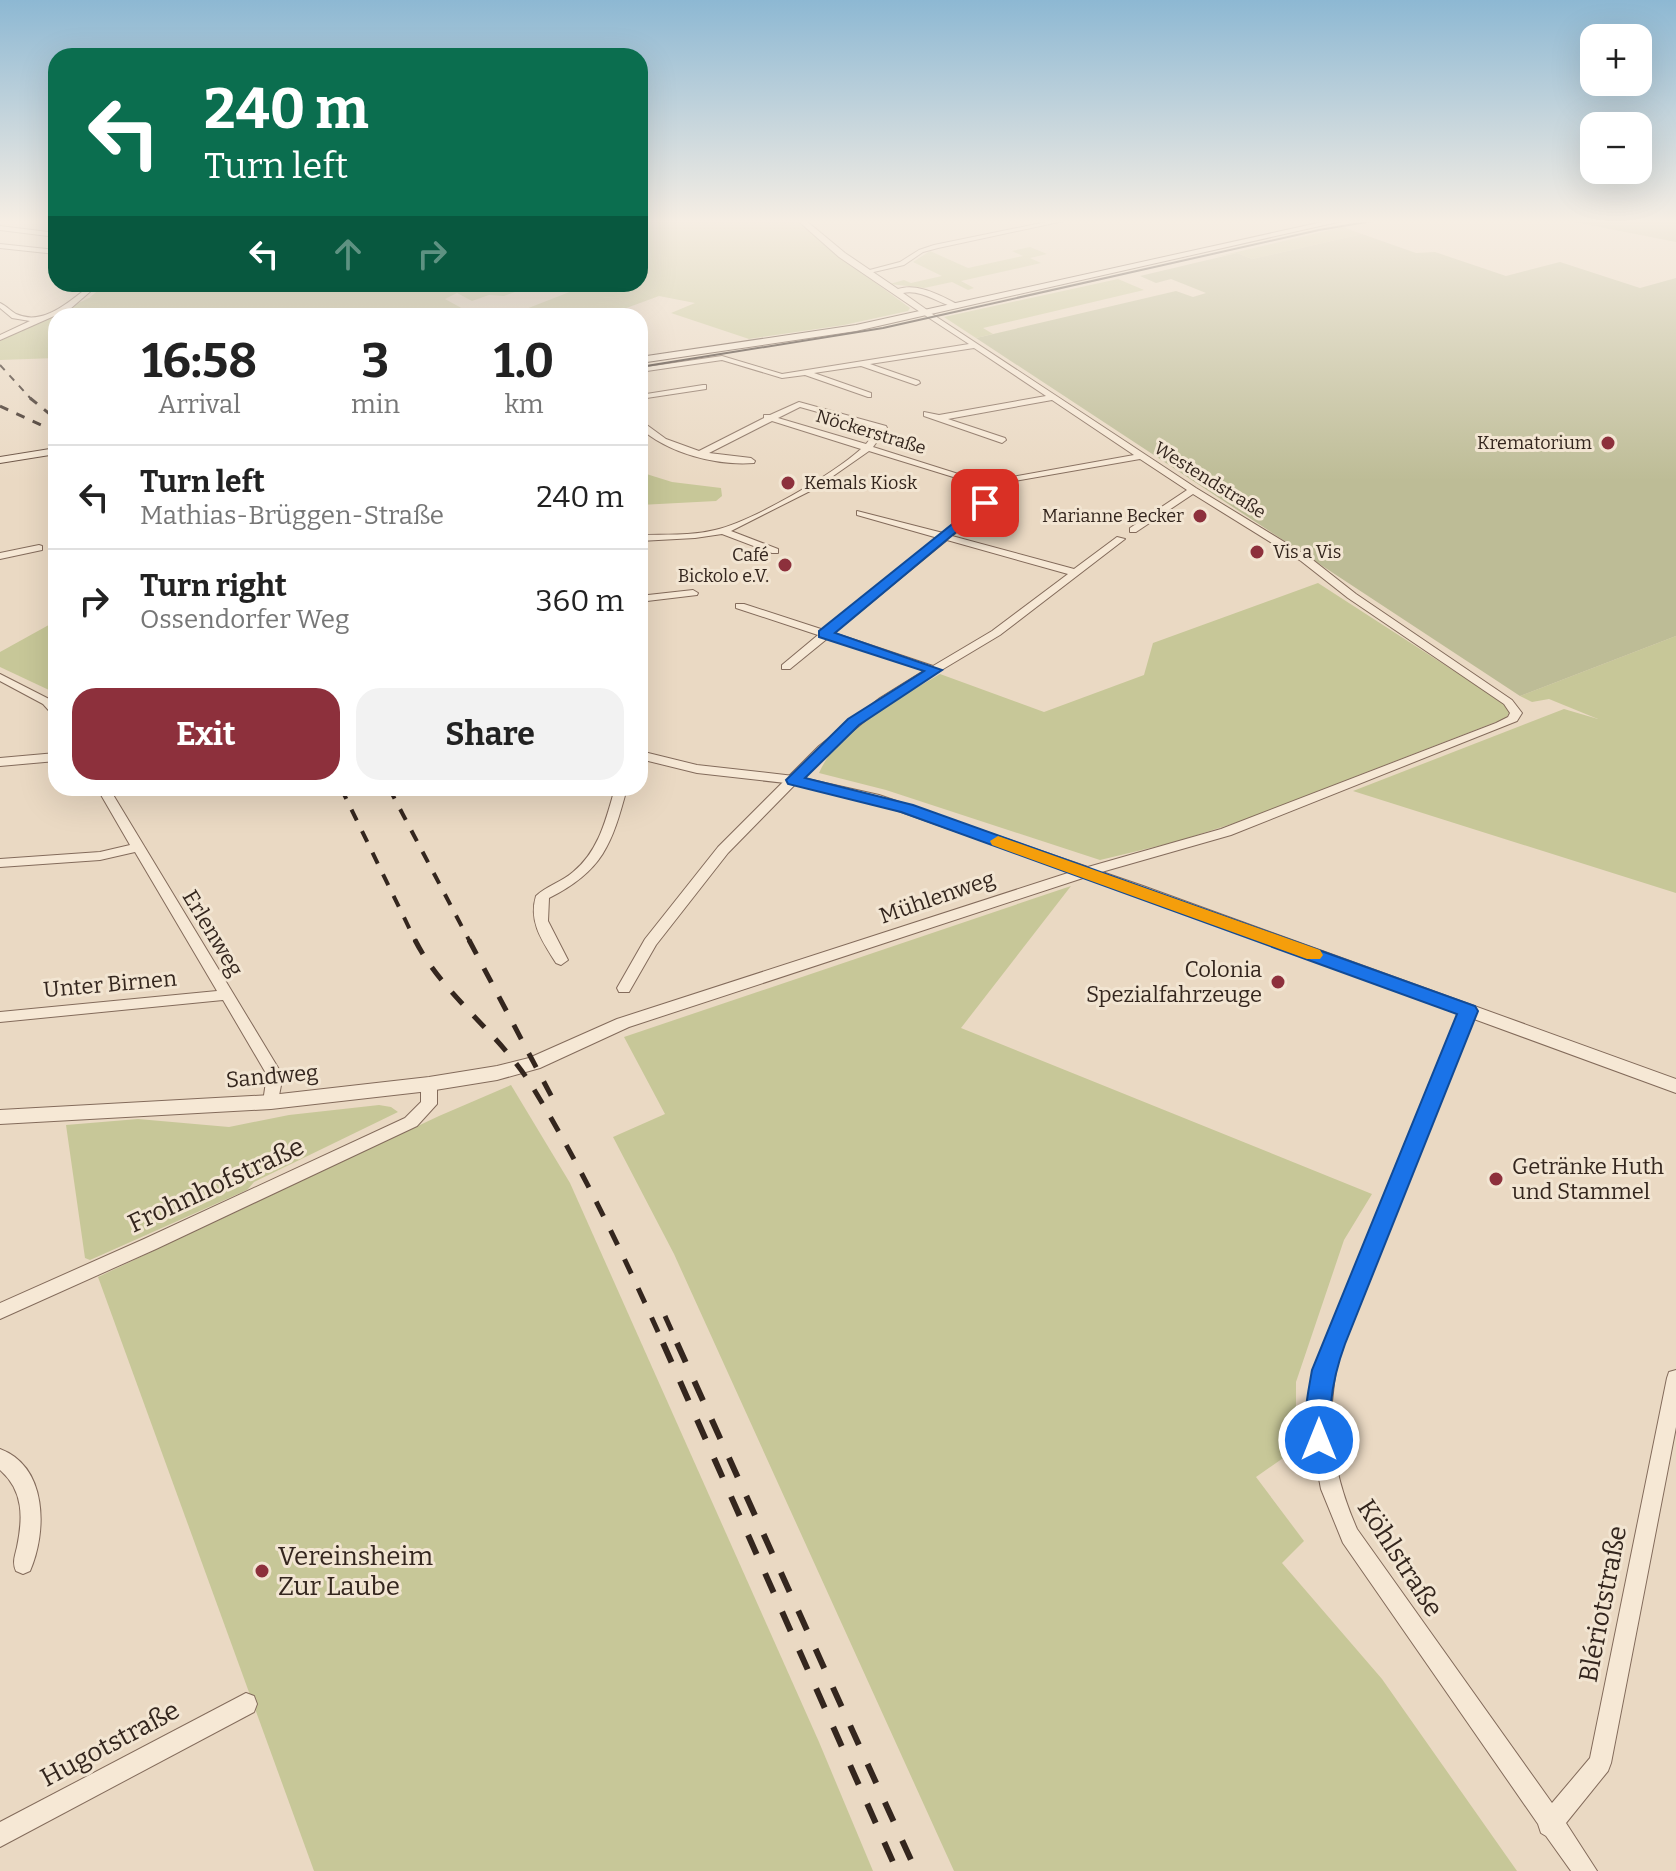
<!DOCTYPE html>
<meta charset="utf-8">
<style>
:root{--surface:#fff;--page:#f2f2f2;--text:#222;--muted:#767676;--line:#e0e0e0;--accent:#8d303c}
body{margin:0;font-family:Bitter,serif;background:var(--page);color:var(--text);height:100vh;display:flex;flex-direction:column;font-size:30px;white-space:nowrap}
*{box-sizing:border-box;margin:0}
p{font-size:26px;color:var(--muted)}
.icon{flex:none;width:44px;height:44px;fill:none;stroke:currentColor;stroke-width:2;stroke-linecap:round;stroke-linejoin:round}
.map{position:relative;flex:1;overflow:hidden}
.details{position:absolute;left:48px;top:308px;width:600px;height:488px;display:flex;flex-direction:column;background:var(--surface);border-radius:24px;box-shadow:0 8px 32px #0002}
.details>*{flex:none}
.top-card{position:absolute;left:48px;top:48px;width:600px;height:244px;border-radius:24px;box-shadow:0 8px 32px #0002;background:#0b6e4f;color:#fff;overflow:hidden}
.controls{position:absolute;left:1580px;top:24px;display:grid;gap:16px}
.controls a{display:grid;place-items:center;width:72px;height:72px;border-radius:16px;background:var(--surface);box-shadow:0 8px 32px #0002;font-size:40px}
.pin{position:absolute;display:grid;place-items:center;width:68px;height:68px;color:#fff;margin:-34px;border-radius:16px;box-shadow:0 4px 12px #0006}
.me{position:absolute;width:88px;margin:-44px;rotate:0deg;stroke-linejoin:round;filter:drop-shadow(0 0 6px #0008)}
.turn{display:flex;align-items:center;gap:28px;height:168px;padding:0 24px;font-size:36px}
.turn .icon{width:104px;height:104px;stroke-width:2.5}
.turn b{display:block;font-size:56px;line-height:68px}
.lanes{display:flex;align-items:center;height:76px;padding:0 24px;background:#0003;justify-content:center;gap:40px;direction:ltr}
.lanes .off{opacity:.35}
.eta{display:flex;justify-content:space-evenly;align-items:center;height:136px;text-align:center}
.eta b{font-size:48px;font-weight:700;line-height:56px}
.action{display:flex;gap:16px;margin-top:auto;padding:16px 24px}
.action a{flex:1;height:92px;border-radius:24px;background:var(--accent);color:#fff;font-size:32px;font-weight:700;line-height:92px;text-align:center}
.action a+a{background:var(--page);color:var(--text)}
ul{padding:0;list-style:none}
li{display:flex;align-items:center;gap:24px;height:104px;padding:0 24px;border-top:2px solid var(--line)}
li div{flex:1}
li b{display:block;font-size:30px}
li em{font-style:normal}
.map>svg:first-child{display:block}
.green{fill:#c7c798}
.cemetery{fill:#bdbc96}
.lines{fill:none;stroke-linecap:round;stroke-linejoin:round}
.minor-casing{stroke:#836b5b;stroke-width:2}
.tertiary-casing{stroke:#836b5b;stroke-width:2}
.secondary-casing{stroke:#654d3e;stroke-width:2}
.minor{fill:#f6e8d5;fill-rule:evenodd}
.tertiary{fill:#f6e8d5;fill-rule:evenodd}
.secondary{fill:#f6e8d5;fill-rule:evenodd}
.tram{stroke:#34261e;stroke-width:2}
.rail-far4{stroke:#34261e;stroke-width:2;stroke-dasharray:7 7;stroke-linecap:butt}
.rail-far3{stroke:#34261e;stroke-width:3;stroke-dasharray:9 9;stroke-linecap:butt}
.rail-far2{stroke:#34261e;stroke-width:4;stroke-dasharray:12 12;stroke-linecap:butt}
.rail-far1{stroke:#34261e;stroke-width:5;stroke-dasharray:16 16;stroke-linecap:butt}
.rail{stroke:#34261e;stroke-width:6;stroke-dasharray:21 21;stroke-linecap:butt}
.route{fill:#1a73e8;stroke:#114b97;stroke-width:2}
.slow{fill:#f59e0b}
.poi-dot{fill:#8d303c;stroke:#f2e5d2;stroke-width:3}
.labels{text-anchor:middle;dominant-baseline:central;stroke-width:6;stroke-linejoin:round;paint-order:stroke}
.far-street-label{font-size:18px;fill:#34261e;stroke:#f2e5d2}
.far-poi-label{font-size:18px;fill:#34261e;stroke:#f2e5d2;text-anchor:end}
.street-label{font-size:22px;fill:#34261e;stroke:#f2e5d2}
.poi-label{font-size:22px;fill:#34261e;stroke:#f2e5d2;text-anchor:end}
.near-street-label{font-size:26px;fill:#34261e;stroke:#f2e5d2}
.near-poi-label{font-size:26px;fill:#34261e;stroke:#f2e5d2;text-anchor:start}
</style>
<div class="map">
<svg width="1676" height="1871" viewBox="0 0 1676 1871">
<rect width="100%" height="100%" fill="#ead9c3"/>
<g class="green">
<polygon points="640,219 795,219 840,257 910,308 908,311 844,325 749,339 671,313 695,303 659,296 605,316 508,316 590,284 640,284"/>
<polygon points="1343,227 1362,234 1252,259 1237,253 1211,258"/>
<polygon points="1030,247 1047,254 1030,258 1041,263 961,281 974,288 968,290 952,282 924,288 890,284 904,280 911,283 942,276 913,262 930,251 968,268 1023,256 1012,251"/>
<polygon points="1118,279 1144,290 983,328 993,334 976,338 944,317"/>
<polygon points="106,284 536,284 504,296 489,295 472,301 457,293 445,299 465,310 449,316 56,316 56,358 0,360 0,341 89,298"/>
<polygon points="640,472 672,482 721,488 722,496 716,501 640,505"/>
<path d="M1318,583L1502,702L1510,711L1506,718L1241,821L1175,842L1100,860L886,790L819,773C839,727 898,699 940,674L1044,712L1144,675L1153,643Z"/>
<polygon points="56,621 56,688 49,690 0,667 0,652"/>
<polygon points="1676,636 1676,893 1353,791 1564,709 1598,719 1549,699 1532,702 1520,696"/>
<polygon points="1071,886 961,1028 1372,1194 1344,1240 1296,1382 1296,1449 1256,1477 1304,1541 1282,1563 1382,1679 1517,1871 954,1871 674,1254 613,1137 665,1114 624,1037"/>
<polygon points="511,1085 570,1183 819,1742 873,1871 314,1871 98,1277 439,1116"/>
<polygon points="379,1105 391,1107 398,1112 254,1182 247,1190 90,1260 85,1258 66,1125 138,1119 229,1127 289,1115"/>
</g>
<g class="cemetery">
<polygon points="1559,219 1676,219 1676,242"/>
<polygon points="1362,234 1416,253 1435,252 1506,276 1560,262 1640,288 1676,278 1676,636 1520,696 976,338 1176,291 1193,297 1206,293 1171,279 1156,283 1140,276 1237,253 1252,259"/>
</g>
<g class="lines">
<defs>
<g id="minor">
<polygon points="1061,219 1073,219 938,248 923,252 904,265 865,274 862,272 900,262 919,250 934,245"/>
<polygon points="0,226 56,233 56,237 0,230"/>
<polygon points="0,244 56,250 56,254 0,248"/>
<path d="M92,284H99L70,309L0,340V335L30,321L12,318L0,308V303C6,306 11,311 16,314C44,327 71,300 92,284Z"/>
<polygon points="926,310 1196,488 1309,557 1356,594 1512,700 1522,713 1517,721 1231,835 1091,875 1081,875 1079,872 1081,869 1221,829 1496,723 1508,717 1510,713 1504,704 1348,598 1301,561 1193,494 1136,532 1130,532 1130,528 1187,490 1140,459 1009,482 1007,480 1012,477 1134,455 1052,400 948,419 1005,438 1006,440 1002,443 924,416 924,412 939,415 1046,396 974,348 870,364 919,381 920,383 916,385 861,366 814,373 871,393 871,397 868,397 805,375 782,378 722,360 640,372 640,368 722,356 782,374 969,344 923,314 922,312"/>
<polygon points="703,385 706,385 706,389 640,399 640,395"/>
<path d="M799,402L886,426L887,428L873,447L971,478L963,480L869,451L816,488L731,531L778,549V553H772L722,534L695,538L640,541V535C665,534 690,536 715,530C753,521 832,475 861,449L772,421L709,453L751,458L755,461L754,463C716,466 668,453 640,428V420L666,439L699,451L764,418V415H770ZM800,407L878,429L866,444L778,418Z"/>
<path d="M988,497L996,499L952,536L1074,569L1117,537L1125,539L1000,635L888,702L827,752L728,853L656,945L629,992H619L617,988L645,939L718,847L819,746L880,698L925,670L828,638L790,669H782V665L818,635L736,608V604H744L824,630L938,538L857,515V511L943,533ZM947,540L1068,574L992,631L933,666L834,633Z"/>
<polygon points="39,545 42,546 42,550 0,559 0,553"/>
<polygon points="693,590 698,593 697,595 647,601 640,599 640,592 648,595"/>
<polygon points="0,674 51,700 56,705 56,715 52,714 43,704 0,681"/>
<polygon points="56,753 56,761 0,766 0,758"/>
<polygon points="97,788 109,788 280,1071 283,1075 277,1106 265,1106 263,1102 267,1075 223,1000 0,1022 0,1012 217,991 135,852 100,860 0,867 0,859 100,852 130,845"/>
<path d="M615,788H627C612,844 603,871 549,898L548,921L568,960L561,965L556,963C543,942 528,922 536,896C546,886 562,882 573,872C599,851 606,819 615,788Z"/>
<path d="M1468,1006L1473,1007L1475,1011L1342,1344C1324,1411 1329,1465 1357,1529L1552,1803L1590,1758L1667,1378L1669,1372L1676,1370V1427L1611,1763L1608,1771L1566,1823L1597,1871H1571L1546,1836L1541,1833L1538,1824L1343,1543L1321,1489L1312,1442V1394L1324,1344L1461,1011L1463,1007Z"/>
<polygon points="429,1078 435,1080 437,1084 437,1104 417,1126 156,1249 0,1319 0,1303 144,1239 405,1118 421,1102 421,1084 423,1080"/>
<path d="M0,1449C48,1467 47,1532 30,1571L23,1574L16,1571C12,1562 15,1556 17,1547C23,1518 24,1491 0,1470Z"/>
<polygon points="246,1693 254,1696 257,1704 254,1712 0,1847 0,1822"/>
</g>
<g id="tertiary">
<path d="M796,219H804L845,253L898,289C919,282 943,297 961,306L957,308C939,304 922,289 903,293L930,312L923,314L839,257Z"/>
<polygon points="640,751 697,765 794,776 879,795 1143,886 1676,1079 1676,1093 1086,877 629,1027 540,1068 497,1080 429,1091 271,1109 0,1124 0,1110 271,1095 429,1077 497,1066 529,1058 617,1019 1071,872 870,801 794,784 697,773 640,759"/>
</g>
<g id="secondary">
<polygon points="1336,219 1351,219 856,331 640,363 640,357 856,325"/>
<polygon points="56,448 56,454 0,463 0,457"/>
</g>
</defs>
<use href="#minor" class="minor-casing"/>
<use href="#tertiary" class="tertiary-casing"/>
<use href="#secondary" class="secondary-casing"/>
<use href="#minor" class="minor"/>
<use href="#tertiary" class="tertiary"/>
<use href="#secondary" class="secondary"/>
<polyline class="tram" points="640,367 883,328 1319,230 1384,219"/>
<polyline class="rail-far4" points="0,365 32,400"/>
<g class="rail-far3">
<polyline points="30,398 56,419"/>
<polyline points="0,406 56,432"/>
</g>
<g class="rail-far2">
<polyline points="341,788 416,942"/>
<polyline points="389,788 470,942"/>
</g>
<g class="rail-far1">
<path d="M415,940C443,995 497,1031 530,1083C581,1165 625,1258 664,1345"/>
<polyline points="469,940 555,1103"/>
<polyline points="665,1316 678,1345"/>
</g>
<g class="rail">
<polyline points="663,1343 897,1871"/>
<polyline points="677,1343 916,1871"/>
</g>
</g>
<linearGradient id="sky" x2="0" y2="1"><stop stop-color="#8db8d3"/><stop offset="0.46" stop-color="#f6eee4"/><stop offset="1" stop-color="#f6eee4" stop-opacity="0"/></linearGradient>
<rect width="1676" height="481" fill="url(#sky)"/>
<path class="route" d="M981,501L991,503L835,633L942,670L859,725L805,778L913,805L1475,1006L1478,1011L1345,1344C1338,1363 1333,1382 1331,1403C1330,1418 1335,1434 1328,1449L1319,1452L1310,1449C1300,1426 1308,1394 1312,1370L1457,1014L901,812L788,784L786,780L848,719L924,671L819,637V631Z"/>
<polygon class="slow" points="998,836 1320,950 1323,955 1320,959 1307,959 992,845 990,841"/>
<g class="poi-dot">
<circle cx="1608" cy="443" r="8"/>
<circle cx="788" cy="483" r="8"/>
<circle cx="1200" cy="516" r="8"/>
<circle cx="1257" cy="552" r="8"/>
<circle cx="785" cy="565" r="8"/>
<circle cx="1278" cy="982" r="8"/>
<circle cx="1496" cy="1179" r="8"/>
<circle cx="262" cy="1571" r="8"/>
</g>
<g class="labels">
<g class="far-street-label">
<text transform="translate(871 432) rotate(17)">Nöckerstraße</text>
<text transform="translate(1210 480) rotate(32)">Westendstraße</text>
</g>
<g class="far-poi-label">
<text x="1592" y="443">Krematorium</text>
<text x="804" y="483" text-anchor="start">Kemals Kiosk</text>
<text x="1184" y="516">Marianne Becker</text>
<text x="1273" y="552" text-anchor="start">Vis a Vis</text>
<text x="769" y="555">Café<tspan x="769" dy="21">Bickolo e.V.</tspan></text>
</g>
<g class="street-label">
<text transform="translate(937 897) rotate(-19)">Mühlenweg</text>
<text transform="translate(213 933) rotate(59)">Erlenweg</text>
<text transform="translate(110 984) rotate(-5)">Unter Birnen</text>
<text transform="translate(272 1076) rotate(-5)">Sandweg</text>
</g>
<g class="poi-label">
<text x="1262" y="969">Colonia<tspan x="1262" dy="25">Spezialfahrzeuge</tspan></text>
<text x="1512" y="1166" text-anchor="start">Getränke Huth<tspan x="1512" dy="25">und Stammel</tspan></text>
</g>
<g class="near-street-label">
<text transform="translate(216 1185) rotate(-25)">Frohnhofstraße</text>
<text transform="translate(1400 1558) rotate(57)">Köhlstraße</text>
<text transform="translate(1603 1604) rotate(-79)">Blériotstraße</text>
<text transform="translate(110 1744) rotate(-28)">Hugotstraße</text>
</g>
<g class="near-poi-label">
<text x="278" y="1556">Vereinsheim<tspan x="278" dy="30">Zur Laube</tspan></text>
</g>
</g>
</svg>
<div class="controls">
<a>+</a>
<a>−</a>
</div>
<div class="pin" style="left:985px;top:503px;background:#d93025"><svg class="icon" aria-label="arrive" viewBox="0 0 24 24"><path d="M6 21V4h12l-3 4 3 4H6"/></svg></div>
<svg class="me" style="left:1319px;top:1440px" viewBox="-20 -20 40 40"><circle r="17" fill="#1a73e8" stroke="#fff" stroke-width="3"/><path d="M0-11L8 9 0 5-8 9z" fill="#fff"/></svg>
<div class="top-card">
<div class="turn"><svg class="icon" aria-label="left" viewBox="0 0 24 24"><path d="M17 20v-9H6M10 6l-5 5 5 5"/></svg><div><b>240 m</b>Turn left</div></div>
<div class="lanes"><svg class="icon" aria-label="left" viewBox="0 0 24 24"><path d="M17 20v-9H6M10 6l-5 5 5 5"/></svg><svg class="icon off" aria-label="ahead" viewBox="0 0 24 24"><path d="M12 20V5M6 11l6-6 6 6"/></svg><svg class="icon off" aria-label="right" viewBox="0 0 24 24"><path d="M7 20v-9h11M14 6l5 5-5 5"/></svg></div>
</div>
<section class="details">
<div class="eta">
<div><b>16:58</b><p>Arrival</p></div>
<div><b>3</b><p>min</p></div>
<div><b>1.0</b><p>km</p></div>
</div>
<ul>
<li><svg class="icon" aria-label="left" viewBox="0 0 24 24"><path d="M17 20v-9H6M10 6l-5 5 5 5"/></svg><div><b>Turn left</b><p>Mathias-Brüggen-Straße</p></div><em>240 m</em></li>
<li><svg class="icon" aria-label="right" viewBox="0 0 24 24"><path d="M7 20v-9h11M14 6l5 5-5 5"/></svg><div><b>Turn right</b><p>Ossendorfer Weg</p></div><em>360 m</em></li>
</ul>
<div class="action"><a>Exit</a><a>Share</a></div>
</section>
</div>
